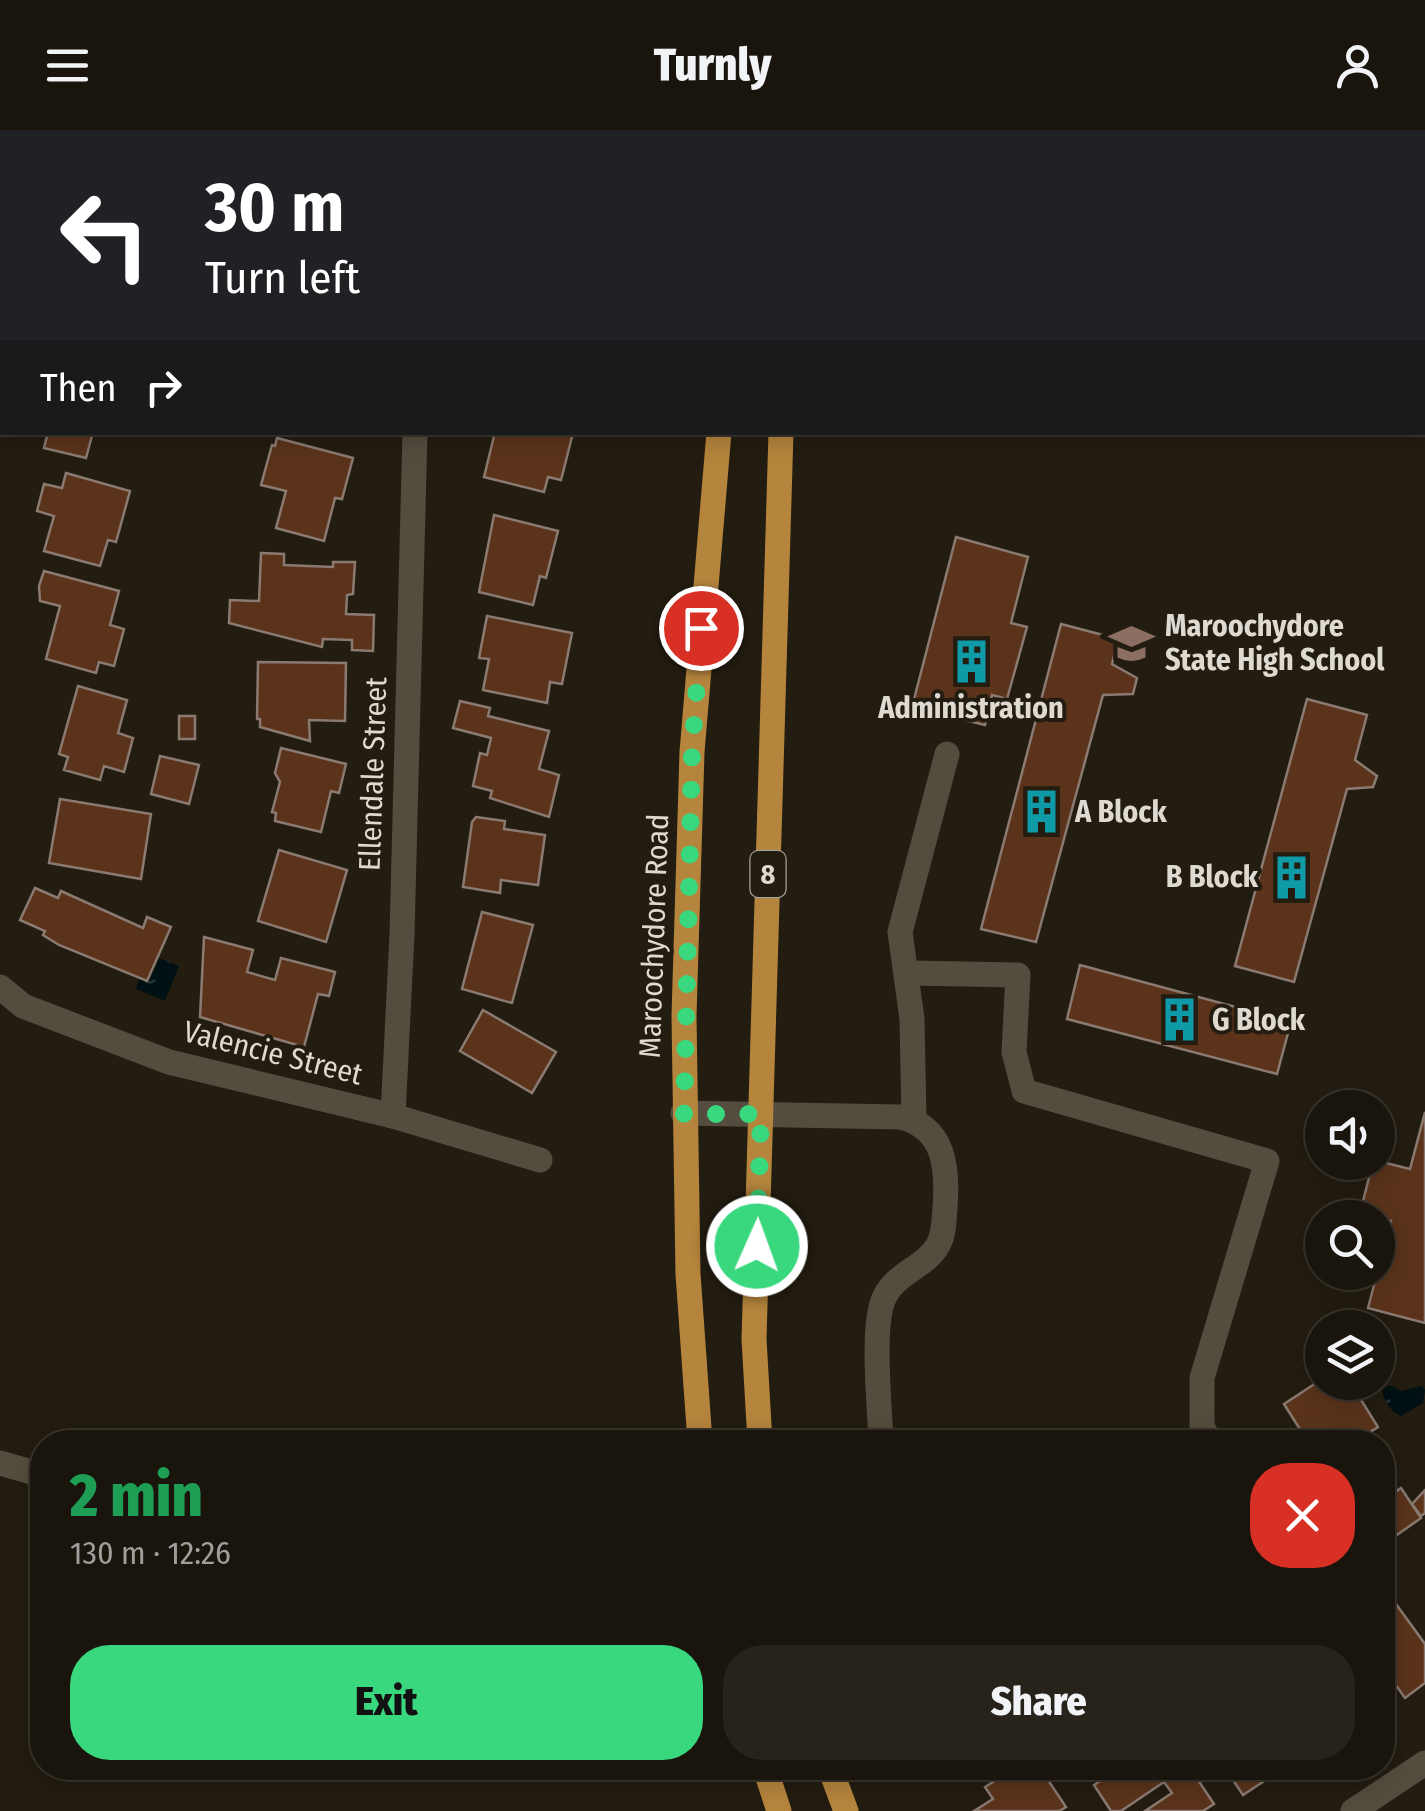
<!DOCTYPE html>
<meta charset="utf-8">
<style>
:root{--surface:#1a150c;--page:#27221a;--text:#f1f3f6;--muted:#9f9f9d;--line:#38342d;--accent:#39d87f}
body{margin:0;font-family:"Fira Sans Condensed",sans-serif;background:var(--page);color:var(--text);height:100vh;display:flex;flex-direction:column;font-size:38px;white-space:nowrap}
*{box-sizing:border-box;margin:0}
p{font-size:32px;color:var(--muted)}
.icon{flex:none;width:55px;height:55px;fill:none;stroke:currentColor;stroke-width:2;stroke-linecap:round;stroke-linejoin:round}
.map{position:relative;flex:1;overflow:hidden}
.drawer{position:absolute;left:30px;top:1300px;width:1365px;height:350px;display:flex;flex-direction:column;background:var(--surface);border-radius:40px;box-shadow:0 5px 25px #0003,0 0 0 2px var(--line)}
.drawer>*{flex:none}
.hud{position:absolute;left:0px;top:0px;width:1425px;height:305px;box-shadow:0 5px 25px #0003,0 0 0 2px var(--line);background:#202124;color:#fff;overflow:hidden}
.buttons{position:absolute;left:1305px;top:960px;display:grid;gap:20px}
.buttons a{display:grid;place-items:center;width:90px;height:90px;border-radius:50%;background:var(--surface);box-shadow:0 5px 25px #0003,0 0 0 2px var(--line);font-size:50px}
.pin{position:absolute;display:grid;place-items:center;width:85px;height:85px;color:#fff;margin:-42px;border:5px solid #fff;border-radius:50%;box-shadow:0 2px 10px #0007}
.me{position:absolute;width:110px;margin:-55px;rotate:2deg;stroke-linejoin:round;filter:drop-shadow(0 0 8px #0008)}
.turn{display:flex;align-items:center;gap:35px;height:210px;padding:0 40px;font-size:45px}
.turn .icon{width:130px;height:130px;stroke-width:2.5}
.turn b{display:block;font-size:70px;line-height:85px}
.then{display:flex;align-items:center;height:95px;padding:0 40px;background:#0003;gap:20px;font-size:38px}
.round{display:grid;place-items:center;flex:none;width:105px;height:105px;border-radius:40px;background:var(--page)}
.head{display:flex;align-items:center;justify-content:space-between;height:170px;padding:0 40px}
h1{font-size:60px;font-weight:800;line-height:75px;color:#1e9e55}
.primary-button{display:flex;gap:20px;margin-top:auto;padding:20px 40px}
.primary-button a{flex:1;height:115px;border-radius:40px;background:var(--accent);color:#111;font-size:40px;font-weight:800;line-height:115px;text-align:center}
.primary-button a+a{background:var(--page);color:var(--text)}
header{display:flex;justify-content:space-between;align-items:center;height:130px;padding:0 40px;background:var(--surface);font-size:45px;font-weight:800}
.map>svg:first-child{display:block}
.water{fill:url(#water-ripples)}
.building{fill:#5b331b;stroke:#8a7a71;stroke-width:2.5}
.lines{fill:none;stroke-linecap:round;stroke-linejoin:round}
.minor{stroke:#544d3f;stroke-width:25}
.major{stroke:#b6853d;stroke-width:25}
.route{stroke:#39d87f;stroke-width:18;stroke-dasharray:0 32.4}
.labels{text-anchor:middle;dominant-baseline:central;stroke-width:8;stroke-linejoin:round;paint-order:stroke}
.shield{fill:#231c10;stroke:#a6a198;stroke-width:2.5}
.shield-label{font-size:28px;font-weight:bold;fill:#dedad2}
.poi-label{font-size:30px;font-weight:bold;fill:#dedad2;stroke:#231c10;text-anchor:start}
.street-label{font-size:30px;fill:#dedad2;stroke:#231c10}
</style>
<header><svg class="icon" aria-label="menu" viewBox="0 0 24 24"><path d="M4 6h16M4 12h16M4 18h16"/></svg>Turnly<svg class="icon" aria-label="person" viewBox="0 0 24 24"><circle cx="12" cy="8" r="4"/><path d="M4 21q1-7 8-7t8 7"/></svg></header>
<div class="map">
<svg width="1425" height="1681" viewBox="0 0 1425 1681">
<defs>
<pattern id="water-ripples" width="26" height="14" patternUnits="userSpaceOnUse" patternTransform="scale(2.5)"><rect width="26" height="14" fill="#001013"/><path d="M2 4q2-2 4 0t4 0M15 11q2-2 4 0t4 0" fill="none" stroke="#253234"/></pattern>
</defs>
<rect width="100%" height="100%" fill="#231c10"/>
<g class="water">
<polygon points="159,828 179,836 165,871 136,859 139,849 149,852"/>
<path d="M1389,1255L1402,1261L1421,1256L1425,1260L1423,1273L1401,1286C1391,1282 1383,1270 1382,1260Z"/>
</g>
<g class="building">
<polygon points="48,302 93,302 86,328 44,318"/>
<polygon points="495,302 573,303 561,350 548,347 544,362 484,347"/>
<polygon points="277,308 353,328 342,369 335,368 324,411 276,398 286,361 261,355 272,315 275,316"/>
<polygon points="66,343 130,361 116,412 108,410 100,436 44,421 54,386 37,381 44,354 62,358"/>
<polygon points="494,385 558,401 546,448 540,446 533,475 479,462"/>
<polygon points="956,407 1028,427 1011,493 1027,497 1007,569 992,565 985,595 912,577"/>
<polygon points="261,423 284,424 284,435 333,437 333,432 355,432 353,464 347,465 346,484 374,485 373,521 352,520 352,510 323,509 322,517 229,493 230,470 259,471"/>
<polygon points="44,441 119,461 110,495 124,499 114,536 99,532 96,543 46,529 60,476 40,471 39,456"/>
<polygon points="487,486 572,503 562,554 550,552 547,573 483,560 489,529 479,528"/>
<polygon points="1061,494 1118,509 1112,534 1137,548 1133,564 1103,565 1036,812 981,799"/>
<polygon points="258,532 346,533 345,591 309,590 310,611 260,597 260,589 257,589"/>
<polygon points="78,556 127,570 118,603 133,608 124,642 104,636 100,650 64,640 68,627 59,624"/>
<polygon points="1307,569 1367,585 1355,630 1377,646 1373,657 1347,659 1294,852 1235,836"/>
<polygon points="460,571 490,578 488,586 549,601 539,639 559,645 549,687 490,668 492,661 473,656 480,623 487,625 491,608 453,598"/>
<rect x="179" y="586" width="16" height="23"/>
<polygon points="281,618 346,634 339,663 331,661 321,702 275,691 276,683 272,682 280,652 275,643"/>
<polygon points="160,626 199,635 189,674 151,664"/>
<polygon points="60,669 151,684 141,749 49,733"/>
<polygon points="476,687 505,691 504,699 545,705 538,755 501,750 500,763 463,757 472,692"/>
<polygon points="279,720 347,740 326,812 258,791"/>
<polygon points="35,758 58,768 61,761 143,798 147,787 171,797 147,851 59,815 43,805 45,801 20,790"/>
<polygon points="482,782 533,795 512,873 462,859"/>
<polygon points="204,807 253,820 247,842 275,850 281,828 335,842 329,866 318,864 304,917 200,887"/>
<polygon points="1080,835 1291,892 1277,944 1067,889"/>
<polygon points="483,880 556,922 532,963 460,921"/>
<polygon points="1425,982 1425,1193 1368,1178 1391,1091 1360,1083 1373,1032 1378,1031 1410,1039"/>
<polygon points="1322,1249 1322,1252 1350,1252 1378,1297 1354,1312 1308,1312 1284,1274"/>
<polygon points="1007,1303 1114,1312 1006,1312"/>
<polygon points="1401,1358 1421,1388 1384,1414 1388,1421 1382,1424 1382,1362 1387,1359 1395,1362"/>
<polygon points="1425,1360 1425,1383 1421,1386 1412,1374"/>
<polygon points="1382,1470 1389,1479 1396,1474 1425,1514 1425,1553 1405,1568 1393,1551 1384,1558 1382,1556 1382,1541 1386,1539 1382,1535"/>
<polygon points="1015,1638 1040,1638 1066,1677 1059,1681 974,1681 993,1669 985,1657"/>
<polygon points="1120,1638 1190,1638 1214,1674 1203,1681 1145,1681 1172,1663 1164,1652 1121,1681 1111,1681 1094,1655"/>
<polygon points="1225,1638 1284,1638 1243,1665"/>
</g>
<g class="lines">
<g class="minor">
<polyline points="37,0 46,2"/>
<polyline points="908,843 1018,845 1014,922 1024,961 1267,1031 1202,1248 1202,1296 1210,1312"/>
<polyline points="0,857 23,876 169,932 393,986 540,1030"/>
<path d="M683,983L900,987C945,997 948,1038 945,1078C944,1090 944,1105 938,1115C926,1137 895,1143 884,1168C871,1197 880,1278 881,1312"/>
<polyline points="393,986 402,804 415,302"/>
<polyline points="914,990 912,889 900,802 947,624"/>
<polyline points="0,1333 42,1345"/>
<polyline points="1353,1681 1425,1633"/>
</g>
<g class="major">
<polyline points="704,0 705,2"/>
<polyline points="765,0 766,2"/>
<polyline points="700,1312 688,1144 684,886 692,622 719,302"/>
<polyline points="760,1312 754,1209 781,302"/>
<polyline points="765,1638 779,1681"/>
<polyline points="830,1638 846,1681"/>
</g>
</g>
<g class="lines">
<polyline class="route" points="701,498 692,622 684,984 761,984 757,1116"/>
</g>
<defs>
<symbol id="school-bare" viewBox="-9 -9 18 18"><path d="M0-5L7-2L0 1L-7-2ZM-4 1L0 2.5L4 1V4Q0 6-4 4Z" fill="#8d6e63" stroke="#231c10" stroke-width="2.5" paint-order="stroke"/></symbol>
<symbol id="building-bare" viewBox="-9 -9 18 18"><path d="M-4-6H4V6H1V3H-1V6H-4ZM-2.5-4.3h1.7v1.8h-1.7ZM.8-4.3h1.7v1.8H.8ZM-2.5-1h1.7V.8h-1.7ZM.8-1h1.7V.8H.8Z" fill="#0f9aa8" stroke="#231c10" stroke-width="2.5" paint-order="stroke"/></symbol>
</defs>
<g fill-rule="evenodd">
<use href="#school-bare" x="1100" y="482" width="63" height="63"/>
<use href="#building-bare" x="940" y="500" width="63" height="63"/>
<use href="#building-bare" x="1010" y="650" width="63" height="63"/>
<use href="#building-bare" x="1260" y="716" width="63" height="63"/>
<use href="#building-bare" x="1148" y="858" width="63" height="63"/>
</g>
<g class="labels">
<rect class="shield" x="750.5" y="721" width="35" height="46" rx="8"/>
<g class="shield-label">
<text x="768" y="744">8</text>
</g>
<g class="poi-label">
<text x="1165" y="496">Maroochydore<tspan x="1165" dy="34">State High School</tspan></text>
<text x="971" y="578" text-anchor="middle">Administration</text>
<text x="1075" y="682">A Block</text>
<text x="1258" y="747" text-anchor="end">B Block</text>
<text x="1212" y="890">G Block</text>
</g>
<g class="street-label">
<text transform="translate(373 644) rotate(-88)">Ellendale Street</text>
<text transform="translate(654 806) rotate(-88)">Maroochydore Road</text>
<text transform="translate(273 923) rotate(14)">Valencie Street</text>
</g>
</g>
</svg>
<div class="buttons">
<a><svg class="icon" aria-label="sound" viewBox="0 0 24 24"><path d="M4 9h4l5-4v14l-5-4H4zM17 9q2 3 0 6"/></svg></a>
<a><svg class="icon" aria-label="search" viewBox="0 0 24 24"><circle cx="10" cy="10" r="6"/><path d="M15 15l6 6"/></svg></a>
<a><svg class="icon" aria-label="layers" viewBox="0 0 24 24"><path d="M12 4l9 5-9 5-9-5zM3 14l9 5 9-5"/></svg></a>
</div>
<div class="pin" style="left:701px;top:498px;background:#d93025"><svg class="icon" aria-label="arrive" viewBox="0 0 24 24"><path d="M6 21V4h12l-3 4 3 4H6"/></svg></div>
<svg class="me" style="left:757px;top:1116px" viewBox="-20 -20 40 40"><circle r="17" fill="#39d87f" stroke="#fff" stroke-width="3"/><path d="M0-11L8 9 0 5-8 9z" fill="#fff"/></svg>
<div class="hud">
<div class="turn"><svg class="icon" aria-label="left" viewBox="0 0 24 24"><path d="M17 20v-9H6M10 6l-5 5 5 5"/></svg><div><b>30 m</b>Turn left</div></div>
<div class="then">Then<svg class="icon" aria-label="right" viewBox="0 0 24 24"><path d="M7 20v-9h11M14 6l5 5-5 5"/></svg></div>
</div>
<section class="drawer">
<div class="head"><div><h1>2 min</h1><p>130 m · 12:26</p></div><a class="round" style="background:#d93025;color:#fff"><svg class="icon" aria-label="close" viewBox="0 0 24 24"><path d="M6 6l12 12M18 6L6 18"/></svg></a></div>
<div class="primary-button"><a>Exit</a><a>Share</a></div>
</section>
</div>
